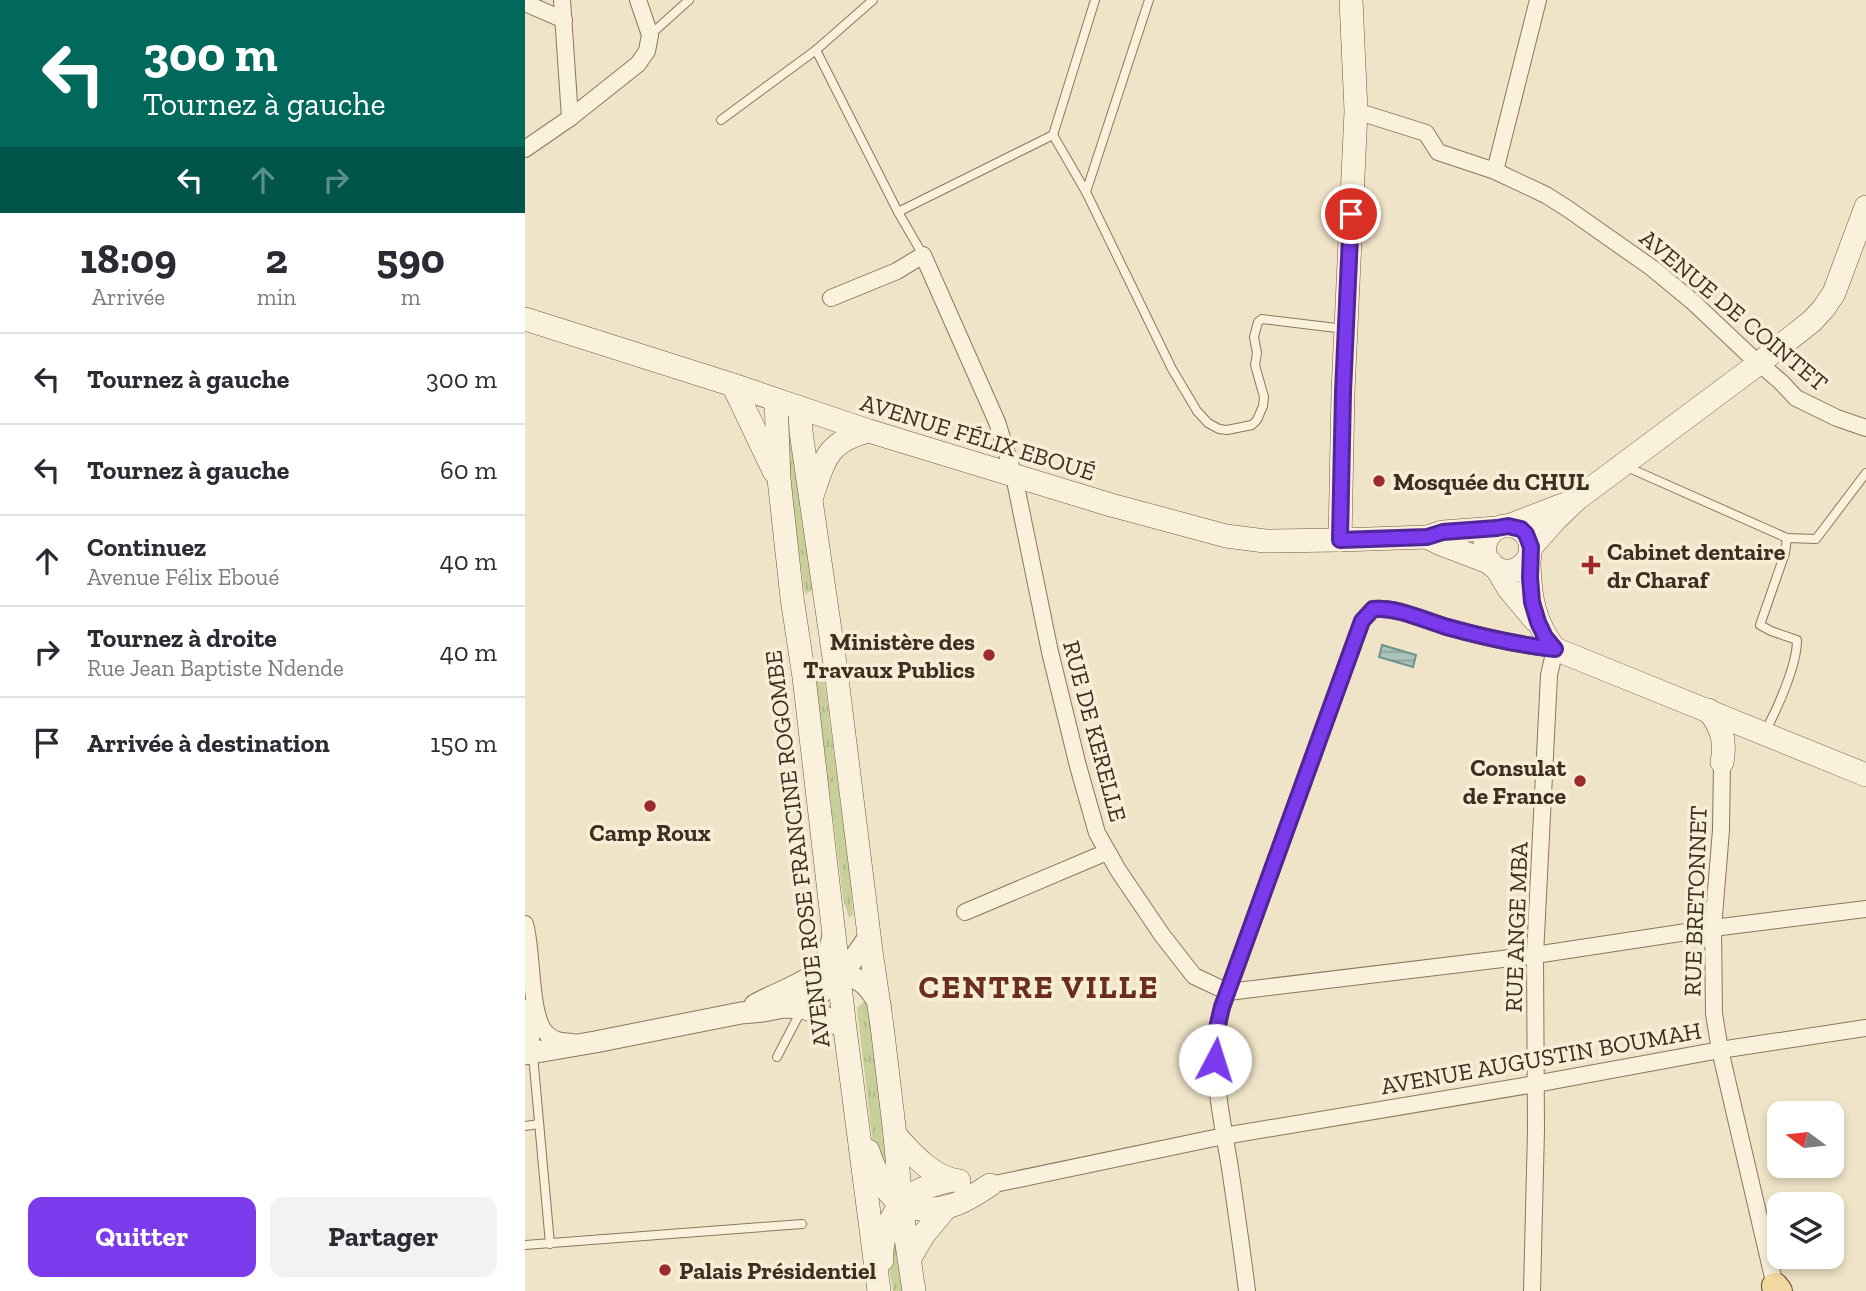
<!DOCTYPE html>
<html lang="fr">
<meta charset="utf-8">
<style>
:root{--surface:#fff;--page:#f2f2f3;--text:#2b2b33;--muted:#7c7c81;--line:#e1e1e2;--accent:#7c3aed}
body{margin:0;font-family:"Zilla Slab",serif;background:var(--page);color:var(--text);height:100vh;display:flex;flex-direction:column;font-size:26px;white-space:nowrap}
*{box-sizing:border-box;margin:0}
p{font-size:23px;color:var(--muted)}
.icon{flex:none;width:38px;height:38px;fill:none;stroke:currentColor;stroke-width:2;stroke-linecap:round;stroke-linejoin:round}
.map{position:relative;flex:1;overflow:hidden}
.drawer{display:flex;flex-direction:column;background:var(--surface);width:525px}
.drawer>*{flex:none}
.top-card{background:#00695c;color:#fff;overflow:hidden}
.needle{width:46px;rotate:285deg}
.tools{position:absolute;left:1242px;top:1101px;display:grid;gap:14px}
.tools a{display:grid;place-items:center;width:77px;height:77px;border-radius:14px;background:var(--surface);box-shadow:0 4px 10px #0003;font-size:35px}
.pin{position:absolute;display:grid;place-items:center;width:60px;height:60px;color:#fff;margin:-30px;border:4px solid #fff;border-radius:50%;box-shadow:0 2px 7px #0007}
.me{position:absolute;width:77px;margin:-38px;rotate:5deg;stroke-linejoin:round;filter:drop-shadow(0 0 5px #0008)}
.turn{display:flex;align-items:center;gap:24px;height:147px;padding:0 28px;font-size:32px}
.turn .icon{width:91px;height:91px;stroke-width:2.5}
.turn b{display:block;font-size:49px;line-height:60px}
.lanes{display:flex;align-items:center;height:66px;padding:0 28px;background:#0003;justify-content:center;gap:35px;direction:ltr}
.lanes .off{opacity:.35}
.eta{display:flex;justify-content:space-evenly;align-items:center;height:119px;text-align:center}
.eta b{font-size:42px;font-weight:800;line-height:49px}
.cta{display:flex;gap:14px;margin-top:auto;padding:14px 28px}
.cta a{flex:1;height:80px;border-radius:14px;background:var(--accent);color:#fff;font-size:28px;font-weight:800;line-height:80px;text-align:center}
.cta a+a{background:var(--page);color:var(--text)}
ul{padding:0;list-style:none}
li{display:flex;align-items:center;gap:21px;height:91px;padding:0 28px;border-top:2px solid var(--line)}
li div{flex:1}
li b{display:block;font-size:26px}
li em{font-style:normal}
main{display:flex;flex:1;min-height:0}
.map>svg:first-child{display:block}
.grass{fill:url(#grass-tufts)}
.water{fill:url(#water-rules);stroke:#6f938a;stroke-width:2}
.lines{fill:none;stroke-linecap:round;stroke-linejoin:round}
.service-casing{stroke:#8d765c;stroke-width:10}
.minor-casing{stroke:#8d765c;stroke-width:18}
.tertiary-casing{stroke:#8d765c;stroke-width:23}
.secondary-casing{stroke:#6f573f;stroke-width:24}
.primary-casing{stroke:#5b4430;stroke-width:28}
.service{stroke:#faf1dc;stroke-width:8}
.minor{stroke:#faf1dc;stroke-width:16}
.tertiary{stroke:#faf1dc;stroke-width:21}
.secondary{stroke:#faf1dc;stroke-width:23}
.primary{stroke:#f3d9a0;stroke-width:26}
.route-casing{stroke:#51269a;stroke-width:18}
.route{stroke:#7c3aed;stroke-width:12}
.poi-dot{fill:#9e2a2b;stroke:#f7eed8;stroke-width:2.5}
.labels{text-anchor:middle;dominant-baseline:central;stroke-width:7;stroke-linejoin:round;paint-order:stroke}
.street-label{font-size:24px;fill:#3d2e20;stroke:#f7eed8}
.poi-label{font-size:24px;font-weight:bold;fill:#3d2e20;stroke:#f7eed8;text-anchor:start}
.district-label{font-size:32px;font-weight:bold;letter-spacing:2px;fill:#6b2e1e;stroke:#f7eed8}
</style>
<main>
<section class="drawer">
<div class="top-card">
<div class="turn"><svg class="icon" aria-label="left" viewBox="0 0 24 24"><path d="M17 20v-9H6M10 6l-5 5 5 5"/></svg><div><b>300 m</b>Tournez à gauche</div></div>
<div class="lanes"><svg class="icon" aria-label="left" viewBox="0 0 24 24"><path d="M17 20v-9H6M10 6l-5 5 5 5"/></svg><svg class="icon off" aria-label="ahead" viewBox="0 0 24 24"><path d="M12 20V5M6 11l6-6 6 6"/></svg><svg class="icon off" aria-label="right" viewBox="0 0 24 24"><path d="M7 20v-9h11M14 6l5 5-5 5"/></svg></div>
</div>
<div class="eta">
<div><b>18:09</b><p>Arrivée</p></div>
<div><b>2</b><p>min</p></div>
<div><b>590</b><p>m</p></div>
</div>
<ul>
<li><svg class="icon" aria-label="left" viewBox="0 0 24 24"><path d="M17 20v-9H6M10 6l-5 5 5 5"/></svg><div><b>Tournez à gauche</b></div><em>300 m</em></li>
<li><svg class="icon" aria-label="left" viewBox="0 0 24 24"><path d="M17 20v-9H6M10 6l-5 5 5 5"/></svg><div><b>Tournez à gauche</b></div><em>60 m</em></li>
<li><svg class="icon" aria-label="ahead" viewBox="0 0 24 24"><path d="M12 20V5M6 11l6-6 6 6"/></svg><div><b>Continuez</b><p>Avenue Félix Eboué</p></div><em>40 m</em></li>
<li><svg class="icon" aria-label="right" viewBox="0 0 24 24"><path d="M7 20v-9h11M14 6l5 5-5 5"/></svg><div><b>Tournez à droite</b><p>Rue Jean Baptiste Ndende</p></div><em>40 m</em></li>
<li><svg class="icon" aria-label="arrive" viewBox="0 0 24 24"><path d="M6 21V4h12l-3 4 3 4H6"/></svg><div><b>Arrivée à destination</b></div><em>150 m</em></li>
</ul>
<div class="cta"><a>Quitter</a><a>Partager</a></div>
</section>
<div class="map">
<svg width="1341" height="1291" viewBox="0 0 1341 1291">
<defs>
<pattern id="grass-tufts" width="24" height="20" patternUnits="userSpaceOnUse" patternTransform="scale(1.75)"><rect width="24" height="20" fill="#c9cf9b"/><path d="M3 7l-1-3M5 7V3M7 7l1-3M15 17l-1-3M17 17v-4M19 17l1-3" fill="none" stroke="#aeb285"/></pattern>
<pattern id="water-rules" width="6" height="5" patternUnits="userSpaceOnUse" patternTransform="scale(1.75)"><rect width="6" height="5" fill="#a9c4bc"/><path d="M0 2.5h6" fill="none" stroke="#8ba098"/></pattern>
</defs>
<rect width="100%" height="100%" fill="#f0e4c8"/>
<g class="grass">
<polygon points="262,434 269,434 287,590 281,594 279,590 259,442"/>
<polygon points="288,660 291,660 297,671 299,678 326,884 328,915 324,918 318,898"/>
<polygon points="342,999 362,1167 357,1167 348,1145 332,1008"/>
<polygon points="371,1234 379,1291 368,1291 362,1254"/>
</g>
<polygon class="water" points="857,645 891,655 888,667 854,657"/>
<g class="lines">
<defs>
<g id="service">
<polyline points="125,35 164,0"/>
<polyline points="291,50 373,212 398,255"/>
<polyline points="196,120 291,50 348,0"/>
<polyline points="528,135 561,192 647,369 672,411 683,423 694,429 702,430 727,425 732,420 738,406 739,397 730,365 732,353 729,337 733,322 737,319 820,329"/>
<polyline points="561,192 624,0"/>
<polyline points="373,212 528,135 570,0"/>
<path d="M1102,467L1262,538L1260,553L1235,625L1246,631L1272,640C1272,665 1253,707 1241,730"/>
<polyline points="1262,538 1291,539 1341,473"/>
<polyline points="8,1055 25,1244"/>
<polyline points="252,1057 276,1011"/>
<polyline points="0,1126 14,1124"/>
<polyline points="0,1245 277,1224"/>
</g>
<g id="minor">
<polyline points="37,0 45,118"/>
<polyline points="0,3 39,20"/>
<polyline points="831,111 901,133 913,152 970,171 1021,195 1043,209 1127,268 1167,301 1222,353 1256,382 1271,398 1312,418 1341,428"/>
<polyline points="0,149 45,118 113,64 122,51 125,35 113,0"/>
<polyline points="970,171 1013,0"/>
<polyline points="306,298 372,271 398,255 472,422 489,476 525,652 553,766 572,833 593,870 637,935 669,976 703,992"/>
<polyline points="1197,762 1196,830 1188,928 1189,1014 1195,1050 1250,1286"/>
<polyline points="440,912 582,852"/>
<path d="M0,924C8,951 4,1015 21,1033C29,1041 36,1041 47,1042"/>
<polyline points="703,992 1010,955 1188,928 1341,909"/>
<polyline points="4,1007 7,1053"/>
<polyline points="465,1185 699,1136 1010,1084 1195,1050 1341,1028"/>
<path d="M722,1291C717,1250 711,1209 705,1168C696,1112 683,1064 697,1007L837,621L848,609C873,607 898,620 922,627C958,637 994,645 1030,649L1024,675L1010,955L1011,1130L1007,1291"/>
</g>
<g id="tertiary">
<path d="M304,972C333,977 341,979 355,1006"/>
<path d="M230,1005C247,995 286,982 297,967C304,957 306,946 308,935"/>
<path d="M264,1005C277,1001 290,997 301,989C315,978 334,952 344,937"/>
<polyline points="0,1054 70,1042 216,1013 238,1011 259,1007 278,1008 295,1014 320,1029"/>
</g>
<g id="secondary">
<polyline points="0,319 208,385 344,431 586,505 701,536 740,541 815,540 902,537 918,532 972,528"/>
<polyline points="208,385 249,471"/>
<polyline points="251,400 254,479 267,598 279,677 320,1029 354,1291"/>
<polyline points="275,408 276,432 311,671 346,951 357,1026 370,1135 376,1205 389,1291"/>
<path d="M287,496C300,458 302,442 344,431"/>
<polyline points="983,526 1043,503"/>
<polyline points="902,537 916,544 966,563"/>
<polyline points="815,540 818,392 831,111 826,0"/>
<polyline points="1006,547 1031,519 1052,499 1233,364 1287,321 1299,308 1309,293 1341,207"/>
<path d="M1004,557C987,587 948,564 963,537C972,522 995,522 1003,538C1008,546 1004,554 1004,564C1005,597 1009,623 1030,649L1341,775"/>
<polyline points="972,569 984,589 1010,620"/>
<path d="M1183,710C1197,727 1201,741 1197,762"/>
<path d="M370,1135C387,1154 408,1178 434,1181"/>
<path d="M343,1151C348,1167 362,1197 378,1205C383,1208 389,1208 394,1209C424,1211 441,1201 465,1185"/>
<polyline points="385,1258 399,1234 420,1209"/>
<path d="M357,1260C355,1237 369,1205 390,1193C401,1186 414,1183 427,1180"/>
</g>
<polyline id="primary" points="1250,1286 1254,1291"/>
</defs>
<use href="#service" class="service-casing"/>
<use href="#minor" class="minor-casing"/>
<use href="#tertiary" class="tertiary-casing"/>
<use href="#secondary" class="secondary-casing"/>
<use href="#primary" class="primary-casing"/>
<use href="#service" class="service"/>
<use href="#minor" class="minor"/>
<use href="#tertiary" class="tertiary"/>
<use href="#secondary" class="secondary"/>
<use href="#primary" class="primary"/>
</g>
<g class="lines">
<defs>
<path id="route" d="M690,1060L692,1028L697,1007L837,621L848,609C873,607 898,620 922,627C958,637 994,645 1030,649L1020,637L1013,622L1007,602L1005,578L1006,547L1001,534L996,529L983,526L972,528L918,532L902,537L815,540L818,392L826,214"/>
</defs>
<use href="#route" class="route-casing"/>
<use href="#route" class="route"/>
</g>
<g class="poi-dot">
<circle cx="854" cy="481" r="7"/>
<path d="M1062.5 554.5h7v7h7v7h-7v7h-7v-7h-7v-7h7z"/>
<circle cx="464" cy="655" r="7"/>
<circle cx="1055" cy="781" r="7"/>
<circle cx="125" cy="806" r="7"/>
<circle cx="140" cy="1270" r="7"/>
</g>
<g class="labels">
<g class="street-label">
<text transform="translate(1209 310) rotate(40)">AVENUE DE COINTET</text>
<text transform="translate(453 437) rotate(17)">AVENUE FÉLIX EBOUÉ</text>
<text transform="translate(570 731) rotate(75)">RUE DE KERELLE</text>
<text transform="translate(272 849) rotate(-97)">AVENUE ROSE FRANCINE ROGOMBE</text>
<text transform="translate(1170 901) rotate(-88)">RUE BRETONNET</text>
<text transform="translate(991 927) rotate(-88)">RUE ANGE MBA</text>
<text transform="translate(1016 1058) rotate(-10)">AVENUE AUGUSTIN BOUMAH</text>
</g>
<g class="poi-label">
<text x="868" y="481">Mosquée du CHUL</text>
<text x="1082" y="551">Cabinet dentaire<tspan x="1082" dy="28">dr Charaf</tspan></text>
<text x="450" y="641" text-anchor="end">Ministère des<tspan x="450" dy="28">Travaux Publics</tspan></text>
<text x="1041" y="767" text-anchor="end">Consulat<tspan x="1041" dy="28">de France</tspan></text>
<text x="125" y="832" text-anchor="middle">Camp Roux</text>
<text x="154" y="1270">Palais Présidentiel</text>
</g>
<g class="district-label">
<text x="514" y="987">CENTRE VILLE</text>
</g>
</g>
</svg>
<div class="tools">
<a><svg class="needle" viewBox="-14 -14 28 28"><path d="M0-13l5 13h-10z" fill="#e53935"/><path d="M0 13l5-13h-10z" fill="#7c7c81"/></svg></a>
<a><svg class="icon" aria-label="layers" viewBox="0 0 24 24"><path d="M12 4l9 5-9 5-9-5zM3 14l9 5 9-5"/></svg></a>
</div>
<div class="pin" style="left:826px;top:214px;background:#d93025"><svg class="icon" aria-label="arrive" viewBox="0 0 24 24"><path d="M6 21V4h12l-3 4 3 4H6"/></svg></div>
<svg class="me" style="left:690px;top:1060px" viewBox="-20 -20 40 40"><circle r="19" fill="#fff"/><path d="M0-13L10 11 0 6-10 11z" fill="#7c3aed"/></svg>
</div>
</main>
